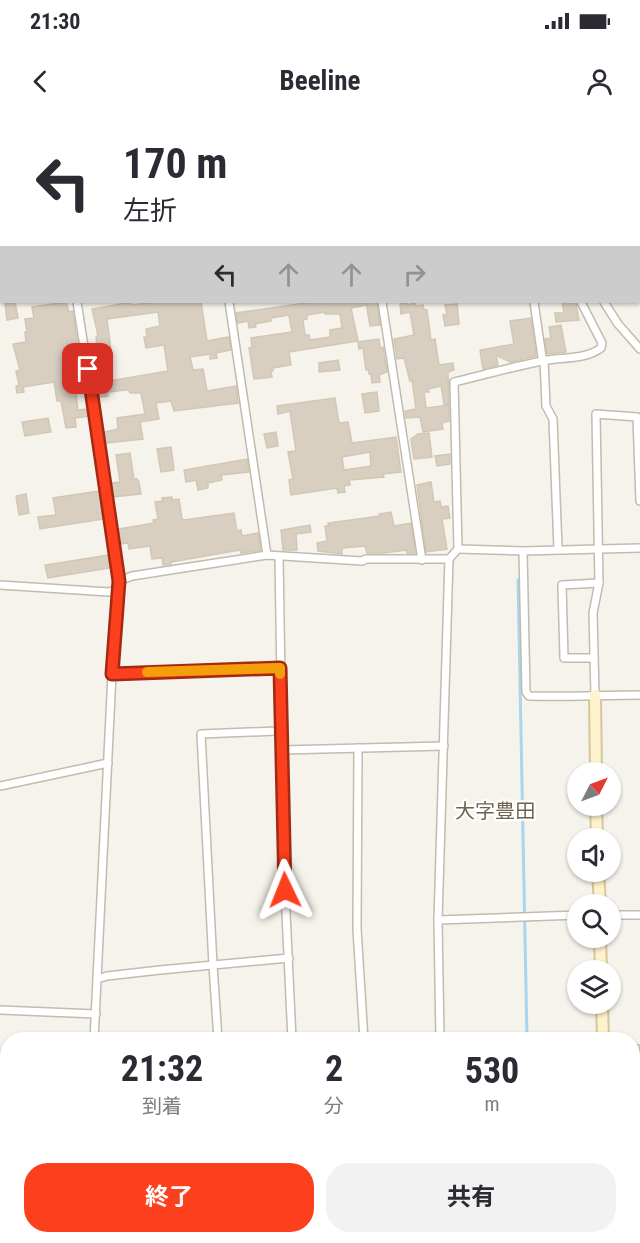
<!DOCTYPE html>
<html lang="ja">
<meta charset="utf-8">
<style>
:root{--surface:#fff;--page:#f2f2f3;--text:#2b2b33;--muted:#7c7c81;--accent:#fc3f1d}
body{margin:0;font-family:"Roboto Condensed","Noto Sans JP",sans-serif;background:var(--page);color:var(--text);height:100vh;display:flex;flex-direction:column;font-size:22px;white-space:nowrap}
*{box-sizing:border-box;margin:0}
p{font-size:20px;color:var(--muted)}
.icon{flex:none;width:33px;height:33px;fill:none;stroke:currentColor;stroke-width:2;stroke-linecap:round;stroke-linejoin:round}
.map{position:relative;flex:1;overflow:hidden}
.side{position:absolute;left:0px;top:912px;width:640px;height:212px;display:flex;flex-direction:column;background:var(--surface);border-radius:24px 24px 0 0;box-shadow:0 2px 4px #0004}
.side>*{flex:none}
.banner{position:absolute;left:0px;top:0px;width:640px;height:183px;box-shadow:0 2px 4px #0004;background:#fff;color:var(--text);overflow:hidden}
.needle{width:39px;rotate:48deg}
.controls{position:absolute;left:567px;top:642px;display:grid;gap:12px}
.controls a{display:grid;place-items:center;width:54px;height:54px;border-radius:50%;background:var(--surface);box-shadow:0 2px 4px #0004;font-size:30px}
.pin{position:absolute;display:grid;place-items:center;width:51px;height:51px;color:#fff;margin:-26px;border-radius:12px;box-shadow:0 3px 9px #0006}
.me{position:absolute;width:66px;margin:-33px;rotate:358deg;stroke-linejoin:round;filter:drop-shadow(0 0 4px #0008)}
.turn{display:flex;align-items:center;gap:21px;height:126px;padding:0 24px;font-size:27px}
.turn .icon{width:78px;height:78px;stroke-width:2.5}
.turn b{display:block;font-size:42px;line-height:51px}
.lanes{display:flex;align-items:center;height:57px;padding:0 24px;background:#0003;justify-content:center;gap:30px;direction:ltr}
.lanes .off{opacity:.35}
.eta{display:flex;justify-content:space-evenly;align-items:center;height:102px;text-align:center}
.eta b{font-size:36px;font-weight:700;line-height:42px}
.primary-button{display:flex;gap:12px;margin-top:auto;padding:12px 24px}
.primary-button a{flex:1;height:69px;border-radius:24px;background:var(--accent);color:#fff;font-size:24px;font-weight:700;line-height:69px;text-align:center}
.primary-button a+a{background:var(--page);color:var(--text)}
.status{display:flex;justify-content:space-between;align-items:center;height:42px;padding:0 30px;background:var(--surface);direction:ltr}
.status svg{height:16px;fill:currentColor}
header{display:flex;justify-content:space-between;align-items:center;height:78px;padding:0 24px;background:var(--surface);font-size:27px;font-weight:700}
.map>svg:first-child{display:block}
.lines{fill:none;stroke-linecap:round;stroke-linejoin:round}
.stream{stroke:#a9d4f2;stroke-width:3}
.building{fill:#d8cfc1;stroke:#d3c7b4;stroke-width:1.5;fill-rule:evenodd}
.street-casing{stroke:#c2bbae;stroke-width:10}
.secondary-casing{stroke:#d6c79b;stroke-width:14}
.street{stroke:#fff;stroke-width:7}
.secondary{stroke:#fff3cd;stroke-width:10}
.rail-casing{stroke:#9a9a9a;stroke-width:5}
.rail{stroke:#fff;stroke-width:3;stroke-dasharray:9;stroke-linecap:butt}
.route-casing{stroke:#a42913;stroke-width:15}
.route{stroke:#fc3f1d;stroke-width:10}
.slow{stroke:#f59e0b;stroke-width:10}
.labels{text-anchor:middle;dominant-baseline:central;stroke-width:4.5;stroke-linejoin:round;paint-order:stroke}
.quarter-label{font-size:20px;fill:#6e6250;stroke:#fff}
</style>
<div class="status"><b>21:30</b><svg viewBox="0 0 49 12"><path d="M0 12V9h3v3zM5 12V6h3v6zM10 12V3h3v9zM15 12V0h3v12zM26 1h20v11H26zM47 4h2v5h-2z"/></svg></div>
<header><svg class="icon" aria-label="back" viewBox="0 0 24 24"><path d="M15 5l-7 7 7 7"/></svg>Beeline<svg class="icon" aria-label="person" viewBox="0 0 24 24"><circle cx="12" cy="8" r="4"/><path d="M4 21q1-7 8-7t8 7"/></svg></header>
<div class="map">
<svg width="640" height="1123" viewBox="0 0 640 1123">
<rect width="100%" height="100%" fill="#f6f3ec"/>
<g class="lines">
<polyline class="stream" points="518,460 527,920"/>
</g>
<g class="building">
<polygon points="5,182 15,182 18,198 7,200"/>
<polygon points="66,182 69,192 73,191 81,251 62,254 64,268 75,266 78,290 88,289 89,296 75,298 76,307 66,308 61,281 57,281 54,262 23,267 24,272 17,273 16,266 19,265 16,251 20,250 13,224 26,222 25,212 27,212 25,199 34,198 32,187"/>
<polygon points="132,182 132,185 154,182 201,182 207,221 229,217 231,230 216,233 217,238 210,239 210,234 190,237 193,250 203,249 207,271 236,266 238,283 174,291 171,281 156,283 159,299 140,302 143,319 106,323 104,312 118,309 117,298 145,294 141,273 130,273 129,270 126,270 109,272 107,273 108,276 100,277 97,263 168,251 164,225 146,228 144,217 147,217 146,209 160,206 158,192 107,199 111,231 98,233 96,217 98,215 92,189"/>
<path d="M312,182H377L380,205L370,206L366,182L367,185L351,188L358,221L289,232L291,245L273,248V251H271L272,257L254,259L249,228L252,227L251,218L292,212L289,195L271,198V201L255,204L256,207L249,208L248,201L238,203L236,193ZM325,192V194H340L342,208L330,210V217L310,220L309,215H305L303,200L307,199V195Z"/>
<polygon points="562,182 574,182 576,184 579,200 556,202 555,193 564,193"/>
<polygon points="407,183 407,185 415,183 416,186 423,185 424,190 427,190 431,220 435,219 439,245 453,243 454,250 448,252 449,284 444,284 441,266 428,269 429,272 424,272 426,288 449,285 449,301 442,303 443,309 423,312 420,297 406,298 405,291 416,289 412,260 410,261 404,238 397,239 394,219 414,215 410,192 401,194 400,184"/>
<polygon points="457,184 459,204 445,206 443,195 447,194 445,185"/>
<polygon points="531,198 536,236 510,242 496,235 498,245 483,249 480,230 514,224 510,201"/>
<polygon points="561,205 566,232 547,234 545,219 551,218 549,207"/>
<polygon points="379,219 380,228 383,227 387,252 379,255 380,262 372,263 371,254 369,254 368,249 366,250 363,228 359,229 358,222"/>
<polygon points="338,240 340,250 319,252 319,243"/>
<polygon points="377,272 379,291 365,293 362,274"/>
<path d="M335,278L339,303L348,302L352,323L396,317L401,352L383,354L384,357L349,360L350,365L344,366L345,372L338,373L337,368L291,375L289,360L293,359L288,332L296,331L290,291L278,294L277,286ZM370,332L371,346L344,350L342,337Z"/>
<polygon points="48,298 51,312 25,316 22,302"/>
<polygon points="276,312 278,326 267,328 264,314"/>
<polygon points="429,313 432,337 414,339 411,319 418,314"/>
<polygon points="171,327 174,350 161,352 157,329"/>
<polygon points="130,333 134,359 137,359 139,362 141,374 113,377 112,363 120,362 116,335"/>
<polygon points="450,334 450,344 437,346 435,336"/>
<polygon points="247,339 249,352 221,355 222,360 208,363 208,368 198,370 196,360 186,362 184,350"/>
<polygon points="431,362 434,382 440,381 441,387 448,386 450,398 442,399 447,429 426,432 417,365"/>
<polygon points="99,371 104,399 40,409 38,397 56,395 53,378"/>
<polygon points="26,374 29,393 19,395 16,376"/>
<polygon points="172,377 172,380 179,379 182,399 184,400 234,393 237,411 241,410 242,416 258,413 261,430 241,433 240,430 171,442 171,444 163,445 162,438 152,439 150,426 129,429 128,423 121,424 118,409 154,403 153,400 158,399 155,382 163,381 162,378"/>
<polygon points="391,392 394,406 411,403 415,433 407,433 406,430 384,433 367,433 365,426 342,428 342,434 318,431 317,423 327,421 325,406 329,406 328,403 380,396 379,394"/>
<polygon points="310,405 311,412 296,414 297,430 283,430 281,410"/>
<polygon points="108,435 110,448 48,458 45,445"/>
<polygon points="633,924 640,925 640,945 633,944"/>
<rect x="633" y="972" width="7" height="20"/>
<polygon points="377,1116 432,1116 432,1123 378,1123"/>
</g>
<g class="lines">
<defs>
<g id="street">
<polyline points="51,0 52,2"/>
<polyline points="202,0 202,2"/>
<polyline points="282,0 282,2"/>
<polyline points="353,0 354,2"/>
<polyline points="487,0 488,2"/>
<polyline points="0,104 2,104"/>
<polyline points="77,182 116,430 119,461 112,554 94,920"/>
<polyline points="229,182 267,435"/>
<polyline points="382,182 422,440"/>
<polyline points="534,182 542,237 544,240 546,286 553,299 558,429"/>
<polyline points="604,182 618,204 640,229"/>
<polyline points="458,429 523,431 640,428"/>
<path d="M523,431L526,572L529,576C567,577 603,575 640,575"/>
<polyline points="279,437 284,750 292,920"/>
<polyline points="119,461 132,456 267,435 362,441 366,439 449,439"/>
<polyline points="0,465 109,472 117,469"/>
<polyline points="594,538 564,538 562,465 599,463"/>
<polyline points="112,554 280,548"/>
<polyline points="595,575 593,493 599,463 596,294 637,297 640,381"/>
<polyline points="358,628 357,809 364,920"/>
<polyline points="282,630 444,626"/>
<polyline points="0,666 108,643"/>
<polyline points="610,795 640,795"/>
<polyline points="438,800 578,795"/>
<polyline points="97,859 107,856 160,850 289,838"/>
<polyline points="0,890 96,894"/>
<polyline points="218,920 213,845 201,614 276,611 281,609"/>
<path d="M440,920L438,800L449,439L458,429L454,262C483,255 512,247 542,241C561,237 585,240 601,228L602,223L581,182"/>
<polyline points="0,1084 8,1077"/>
<polyline points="218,1116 219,1123"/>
<polyline points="295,1116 295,1123"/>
<polyline points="446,1116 447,1123"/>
<polyline points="7,1123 8,1109"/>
<polyline points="84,1123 84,1116"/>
</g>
<g id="secondary">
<polyline points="595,575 596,652"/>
<polyline points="596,686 597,718"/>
<polyline points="598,752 600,784"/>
<polyline points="600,818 601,850"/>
<polyline points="602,884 603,920"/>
<polyline points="608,1116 608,1123"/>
</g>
</defs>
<use href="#street" class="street-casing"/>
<use href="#secondary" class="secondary-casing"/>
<use href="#street" class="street"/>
<use href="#secondary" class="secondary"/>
<defs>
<g id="rail">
<polyline points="633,959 640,957"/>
<polyline points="0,1024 8,1025"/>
</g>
</defs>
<use href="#rail" class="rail-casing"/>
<use href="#rail" class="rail"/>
</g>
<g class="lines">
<defs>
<polyline id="route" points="88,249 119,461 112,554 280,548 285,770"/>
</defs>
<use href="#route" class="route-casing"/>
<use href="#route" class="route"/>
<polyline class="slow" points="147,552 280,548 280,554"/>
</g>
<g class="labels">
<g class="quarter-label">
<text x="495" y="691">大字豊田</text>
</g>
</g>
</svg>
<div class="controls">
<a><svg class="needle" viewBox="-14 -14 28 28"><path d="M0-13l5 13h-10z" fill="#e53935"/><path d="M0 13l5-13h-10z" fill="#7c7c81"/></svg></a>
<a><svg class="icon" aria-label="sound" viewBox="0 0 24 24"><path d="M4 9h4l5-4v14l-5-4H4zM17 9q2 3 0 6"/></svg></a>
<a><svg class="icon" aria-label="search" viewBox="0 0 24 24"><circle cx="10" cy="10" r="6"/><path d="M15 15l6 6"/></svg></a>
<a><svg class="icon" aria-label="layers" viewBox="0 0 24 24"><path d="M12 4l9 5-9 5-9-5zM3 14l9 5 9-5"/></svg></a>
</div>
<div class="pin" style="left:88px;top:249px;background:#d93025"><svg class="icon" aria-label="arrive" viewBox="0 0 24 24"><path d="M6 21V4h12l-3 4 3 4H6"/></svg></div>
<svg class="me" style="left:285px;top:770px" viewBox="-20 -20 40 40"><path d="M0-17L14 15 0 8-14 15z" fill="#fc3f1d" stroke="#fff" stroke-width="4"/></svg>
<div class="banner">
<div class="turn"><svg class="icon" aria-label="left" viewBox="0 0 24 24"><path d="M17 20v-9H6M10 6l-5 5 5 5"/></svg><div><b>170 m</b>左折</div></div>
<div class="lanes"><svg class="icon" aria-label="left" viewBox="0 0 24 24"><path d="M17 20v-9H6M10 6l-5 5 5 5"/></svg><svg class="icon off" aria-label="ahead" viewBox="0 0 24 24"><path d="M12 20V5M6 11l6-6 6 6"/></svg><svg class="icon off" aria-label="ahead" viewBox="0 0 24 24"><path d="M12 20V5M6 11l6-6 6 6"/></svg><svg class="icon off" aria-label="right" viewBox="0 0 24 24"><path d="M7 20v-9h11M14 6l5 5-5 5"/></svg></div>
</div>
<section class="side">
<div class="eta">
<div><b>21:32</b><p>到着</p></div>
<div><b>2</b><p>分</p></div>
<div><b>530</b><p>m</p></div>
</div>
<div class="primary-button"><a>終了</a><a>共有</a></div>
</section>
</div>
